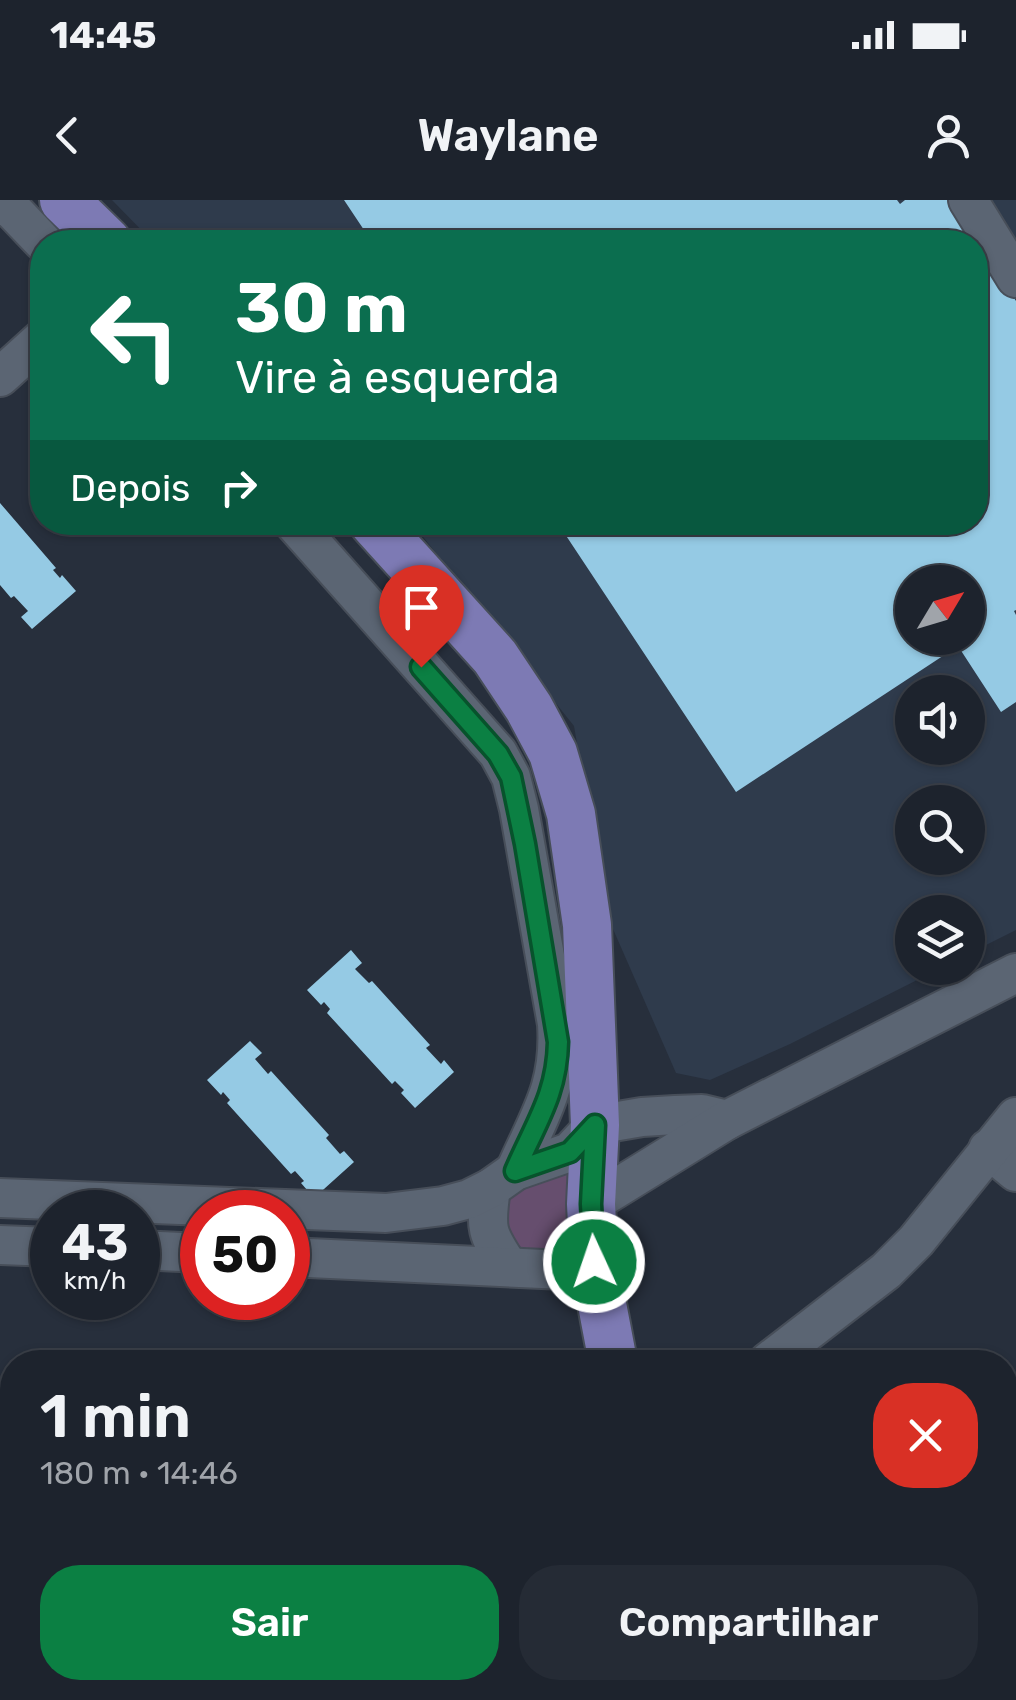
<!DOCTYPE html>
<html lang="pt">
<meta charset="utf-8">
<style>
:root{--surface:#1d232d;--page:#252b35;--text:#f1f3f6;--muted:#a0a4aa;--line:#3b4049;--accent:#0b8043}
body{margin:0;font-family:Rubik,sans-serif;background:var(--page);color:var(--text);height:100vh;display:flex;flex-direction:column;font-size:38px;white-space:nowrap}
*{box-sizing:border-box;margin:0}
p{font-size:32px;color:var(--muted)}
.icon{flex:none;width:55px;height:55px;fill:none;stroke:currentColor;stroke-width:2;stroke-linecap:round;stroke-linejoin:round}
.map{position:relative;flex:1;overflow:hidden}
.side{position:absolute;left:0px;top:1150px;width:1018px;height:350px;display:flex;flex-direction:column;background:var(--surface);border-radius:40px 40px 0 0;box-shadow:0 2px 8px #0004,0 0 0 2px var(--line)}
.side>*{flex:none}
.guide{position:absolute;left:30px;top:30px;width:958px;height:305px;border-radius:40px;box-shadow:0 2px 8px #0004,0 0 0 2px var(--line);background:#0b6e4f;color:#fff;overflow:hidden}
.needle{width:65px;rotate:52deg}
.fabs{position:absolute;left:895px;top:365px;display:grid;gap:20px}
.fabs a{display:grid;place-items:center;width:90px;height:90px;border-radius:50%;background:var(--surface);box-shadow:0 2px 8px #0004,0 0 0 2px var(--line);font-size:50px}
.speed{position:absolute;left:30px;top:990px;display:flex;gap:20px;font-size:50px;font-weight:700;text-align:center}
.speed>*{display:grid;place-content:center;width:130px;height:130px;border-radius:50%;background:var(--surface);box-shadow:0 2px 8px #0004,0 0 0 2px var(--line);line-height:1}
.speed small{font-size:25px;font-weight:400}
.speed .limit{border:15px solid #d22;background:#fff;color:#111}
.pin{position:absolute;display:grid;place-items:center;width:85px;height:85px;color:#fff;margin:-102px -42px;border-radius:50% 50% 50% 0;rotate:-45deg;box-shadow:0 0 10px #0007}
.pin .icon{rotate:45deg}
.me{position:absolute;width:110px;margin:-55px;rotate:357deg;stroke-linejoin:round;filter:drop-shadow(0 0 8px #0008)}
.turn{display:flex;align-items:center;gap:35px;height:210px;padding:0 40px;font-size:45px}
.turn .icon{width:130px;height:130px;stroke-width:2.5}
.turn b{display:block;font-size:70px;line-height:85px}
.then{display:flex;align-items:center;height:95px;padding:0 40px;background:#0003;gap:20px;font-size:38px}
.round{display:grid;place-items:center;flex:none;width:105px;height:105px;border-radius:40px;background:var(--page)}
.summary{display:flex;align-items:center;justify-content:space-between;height:170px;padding:0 40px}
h1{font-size:60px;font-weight:600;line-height:75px}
.action{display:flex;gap:20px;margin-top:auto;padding:20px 40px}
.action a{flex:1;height:115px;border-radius:40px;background:var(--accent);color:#fff;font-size:40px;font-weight:600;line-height:115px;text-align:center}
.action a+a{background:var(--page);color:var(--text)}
.status{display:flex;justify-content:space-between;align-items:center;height:70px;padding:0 50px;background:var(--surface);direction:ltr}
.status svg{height:28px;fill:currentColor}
header{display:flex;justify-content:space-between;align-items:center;height:130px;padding:0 40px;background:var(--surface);font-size:45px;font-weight:600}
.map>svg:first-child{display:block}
.built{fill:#2f3b4c;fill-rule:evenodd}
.green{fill:#664e6e}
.building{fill:#95cae4;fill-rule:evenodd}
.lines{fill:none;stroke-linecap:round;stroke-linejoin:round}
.minor-casing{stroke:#474e59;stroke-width:42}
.major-casing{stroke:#474e59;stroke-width:52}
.minor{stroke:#5b6573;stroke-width:38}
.major{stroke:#7d7ab4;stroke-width:48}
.route-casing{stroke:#07532c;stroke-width:25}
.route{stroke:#0b8043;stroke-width:18}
</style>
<div class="status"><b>14:45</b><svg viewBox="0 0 49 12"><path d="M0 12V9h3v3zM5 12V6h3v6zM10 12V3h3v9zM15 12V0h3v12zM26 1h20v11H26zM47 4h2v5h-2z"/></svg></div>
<header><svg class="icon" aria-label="back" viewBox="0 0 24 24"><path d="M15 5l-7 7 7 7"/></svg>Waylane<svg class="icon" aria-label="person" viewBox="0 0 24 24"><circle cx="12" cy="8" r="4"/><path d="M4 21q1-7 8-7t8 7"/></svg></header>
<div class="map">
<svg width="1016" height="1500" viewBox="0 0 1016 1500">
<rect width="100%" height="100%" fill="#272f3c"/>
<path class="built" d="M112,0H1016V730L968,754V712H912V768H941L790,844L710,880L676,873L606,713L574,526L412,323L975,322V42H153ZM912,382H968V438H912ZM912,492H968V548H912ZM912,602H968V658H912Z"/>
<path class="green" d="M567,972L574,1049C561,1051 546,1056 534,1054C506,1049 494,1010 515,991C527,980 552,977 567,972Z"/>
<g class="building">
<path d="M344,0H897L900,4L905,0H950L1016,101V410L1014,411L1016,415V502L1001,512L958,446L736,592L557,322H975V42H372ZM912,382H968V438H912Z"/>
<polygon points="0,303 56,368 53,370 60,378 62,375 76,391 32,429 21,417 28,411 14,396 11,398 0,385"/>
<polygon points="128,322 152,322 139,335"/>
<polygon points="351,750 362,763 355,769 369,783 372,781 430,845 426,848 441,864 444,860 454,872 415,908 401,893 404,890 395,881 392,884 327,813 330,809 324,802 321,805 307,790"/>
<polygon points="250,841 262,853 255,859 268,874 271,871 329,935 326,938 340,954 344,951 354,962 314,998 301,983 304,981 295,971 291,974 227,903 230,900 223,892 221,895 207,880"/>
</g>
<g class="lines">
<defs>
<g id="minor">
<polyline points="3,0 43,42"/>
<polyline points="968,0 1016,78"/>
<polyline points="0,177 42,139"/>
<path d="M293,322L498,553L511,577L519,609L557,824C561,887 539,916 515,971"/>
<polyline points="988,949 1016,972"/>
<path d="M491,988C485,1029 486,1033 509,1067"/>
<polyline points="0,998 386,1013 443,1006 469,999 491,988 515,971 570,952 595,925 642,917 675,915 702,914 727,920"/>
<polyline points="591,1004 727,920 1016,773"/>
<polyline points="0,1045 52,1047"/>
<polyline points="138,1050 202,1053"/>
<polyline points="288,1057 564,1070 594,1062"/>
<polyline points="768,1162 886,1071 916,1041 1016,917"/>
<polyline points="1005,1233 1016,1224"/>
<polyline points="1005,1283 1016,1261"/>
<polyline points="921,1488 953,1500"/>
</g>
<g id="major">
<polyline points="64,0 107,42"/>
<polyline points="373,322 495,457 529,508 553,553 571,614 587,725 595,925 591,1004 594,1062 613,1162"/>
<polyline points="782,1488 787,1500"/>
</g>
</defs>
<use href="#minor" class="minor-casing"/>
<use href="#major" class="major-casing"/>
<use href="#minor" class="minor"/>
<use href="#major" class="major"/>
</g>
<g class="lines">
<defs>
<path id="route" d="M421,467L498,554L511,577L525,644L558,842C557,895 535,924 515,971L570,952L595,925L591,1004L594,1062"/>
</defs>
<use href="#route" class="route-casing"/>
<use href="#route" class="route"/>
</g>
</svg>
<div class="fabs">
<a><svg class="needle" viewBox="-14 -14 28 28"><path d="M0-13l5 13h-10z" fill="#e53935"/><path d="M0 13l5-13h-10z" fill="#a0a4aa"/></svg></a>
<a><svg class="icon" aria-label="sound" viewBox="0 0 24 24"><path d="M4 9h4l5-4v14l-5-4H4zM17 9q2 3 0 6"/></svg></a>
<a><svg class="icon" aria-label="search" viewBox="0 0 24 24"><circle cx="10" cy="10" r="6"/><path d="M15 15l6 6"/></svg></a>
<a><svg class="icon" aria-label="layers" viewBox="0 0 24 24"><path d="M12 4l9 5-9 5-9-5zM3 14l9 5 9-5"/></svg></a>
</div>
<div class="speed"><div>43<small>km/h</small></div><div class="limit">50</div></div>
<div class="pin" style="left:421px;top:467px;background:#d93025"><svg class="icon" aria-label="arrive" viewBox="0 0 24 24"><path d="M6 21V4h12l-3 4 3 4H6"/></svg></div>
<svg class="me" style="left:594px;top:1062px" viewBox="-20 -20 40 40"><circle r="17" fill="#0b8043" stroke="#fff" stroke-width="3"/><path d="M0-11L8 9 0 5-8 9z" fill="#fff"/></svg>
<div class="guide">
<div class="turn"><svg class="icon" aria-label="left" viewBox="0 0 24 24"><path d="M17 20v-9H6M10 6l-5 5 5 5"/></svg><div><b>30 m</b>Vire à esquerda</div></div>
<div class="then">Depois<svg class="icon" aria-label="right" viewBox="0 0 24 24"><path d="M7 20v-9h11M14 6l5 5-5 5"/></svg></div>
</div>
<section class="side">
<div class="summary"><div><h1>1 min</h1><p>180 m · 14:46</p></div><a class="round" style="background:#d93025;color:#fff"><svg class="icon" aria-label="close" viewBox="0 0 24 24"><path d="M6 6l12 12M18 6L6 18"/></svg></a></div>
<div class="action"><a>Sair</a><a>Compartilhar</a></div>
</section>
</div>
